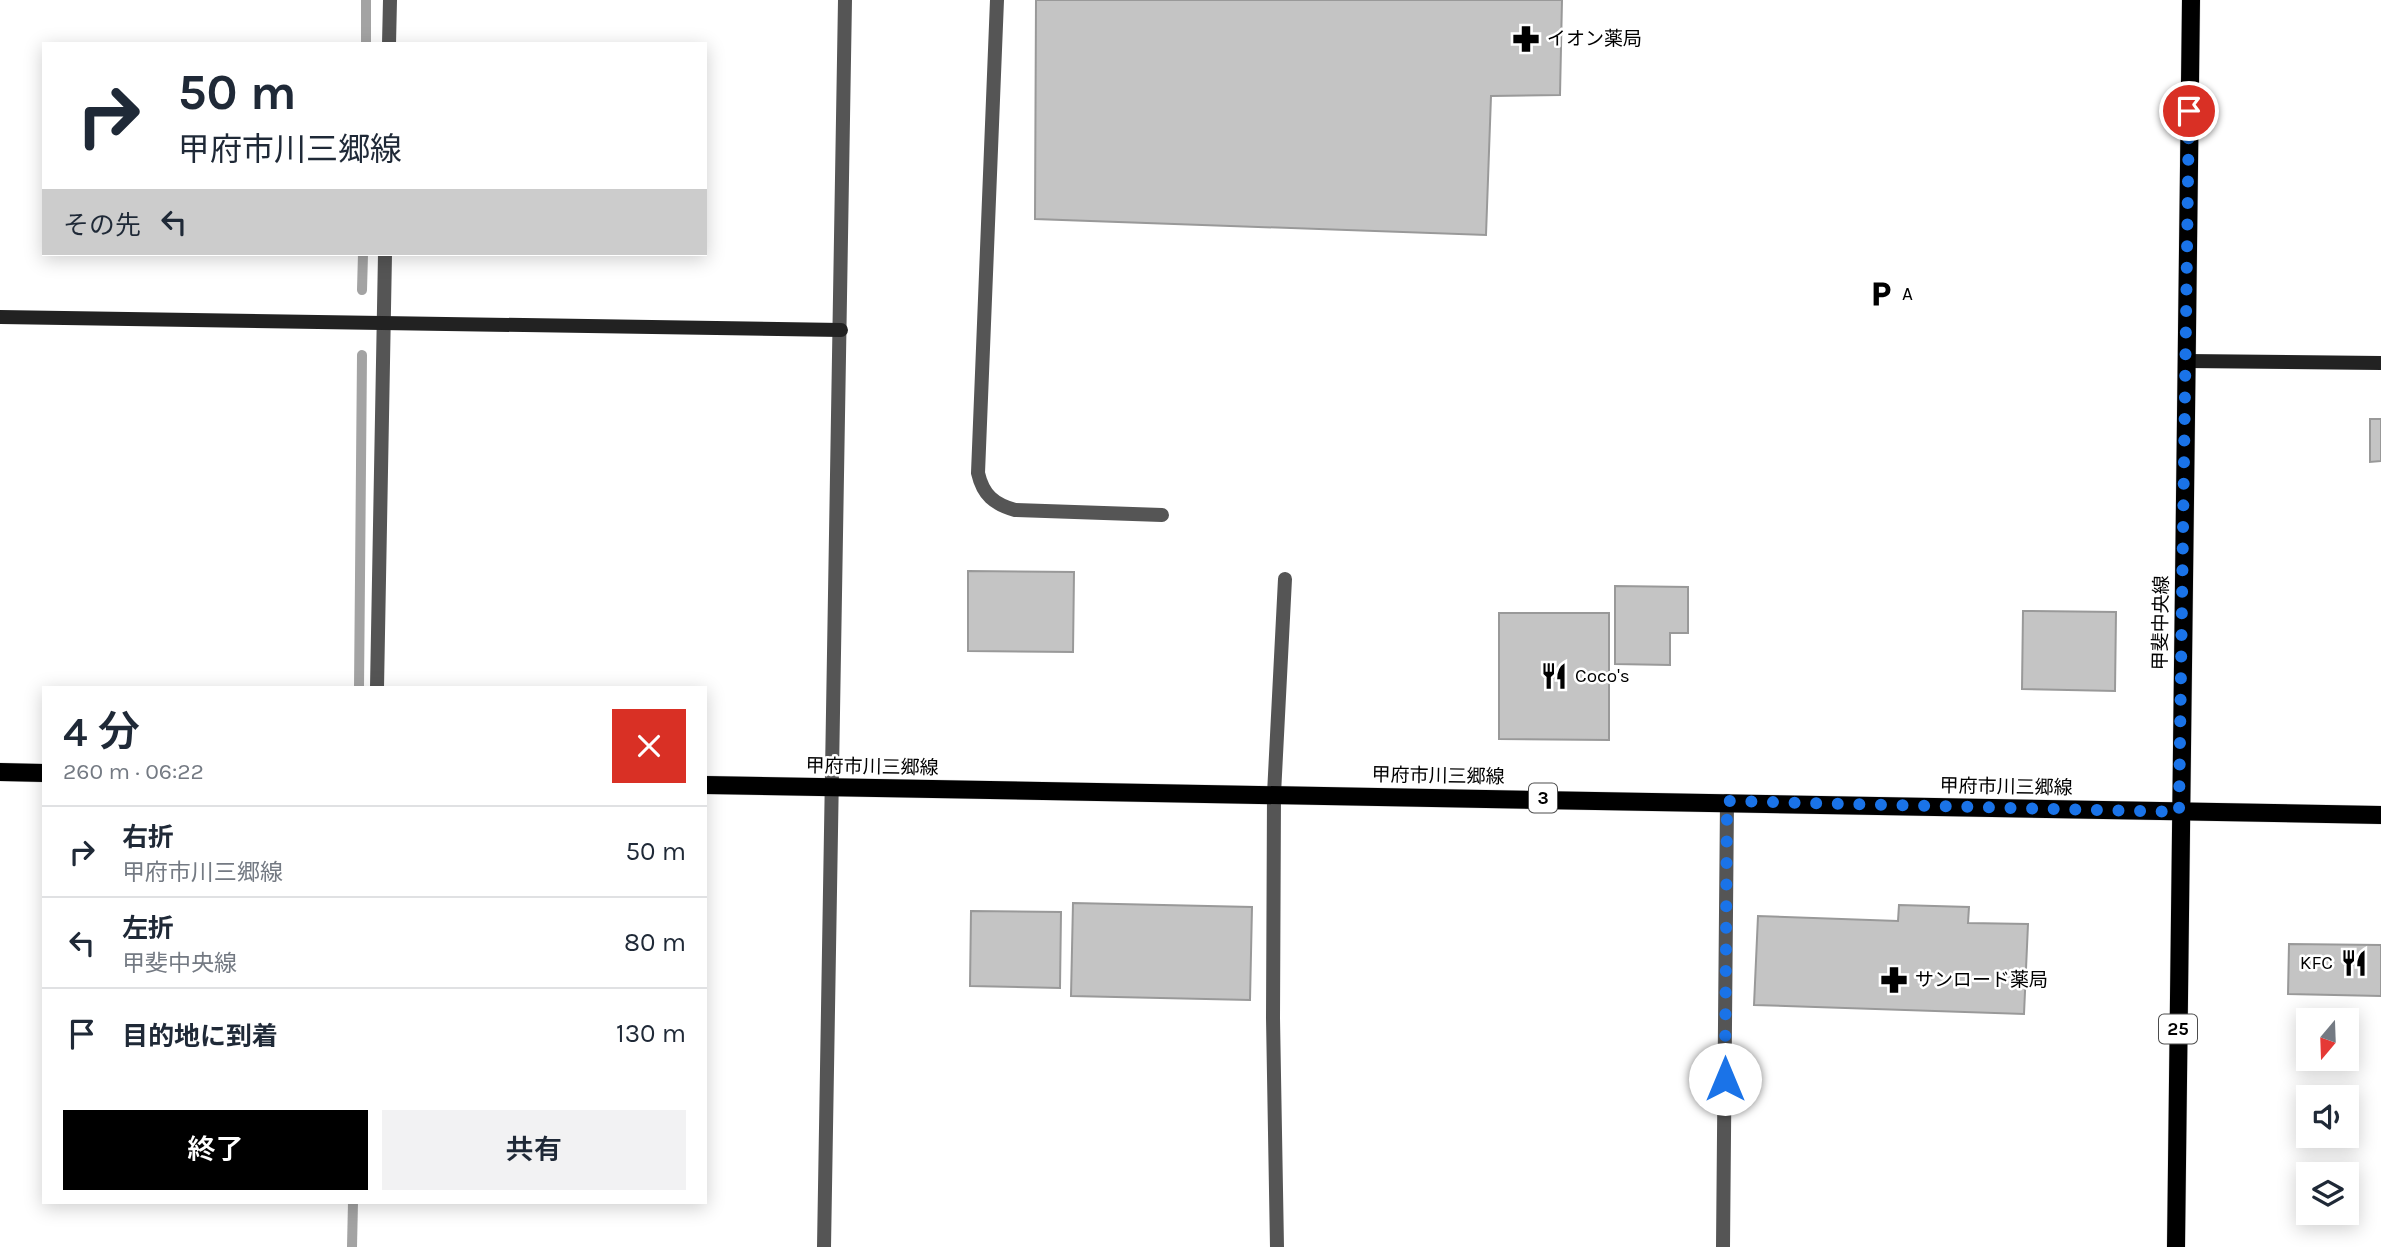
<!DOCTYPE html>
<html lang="ja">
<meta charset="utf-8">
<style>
:root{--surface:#fff;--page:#f2f2f3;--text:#1f2937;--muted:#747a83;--line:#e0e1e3;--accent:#000}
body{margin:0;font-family:Karla,"Noto Sans JP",sans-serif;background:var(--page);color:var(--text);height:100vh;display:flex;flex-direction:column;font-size:26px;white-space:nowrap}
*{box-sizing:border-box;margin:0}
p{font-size:23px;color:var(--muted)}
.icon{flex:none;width:38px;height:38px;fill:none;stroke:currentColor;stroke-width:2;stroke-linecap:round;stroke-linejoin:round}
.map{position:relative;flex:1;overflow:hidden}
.side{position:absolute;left:42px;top:686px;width:665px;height:518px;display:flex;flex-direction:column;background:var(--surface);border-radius:0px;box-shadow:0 4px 18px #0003}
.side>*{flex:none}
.top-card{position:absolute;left:42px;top:42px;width:665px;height:214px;border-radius:0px;box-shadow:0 4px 18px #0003;background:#fff;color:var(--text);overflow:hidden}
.needle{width:46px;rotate:199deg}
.buttons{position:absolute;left:2296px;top:1008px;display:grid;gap:14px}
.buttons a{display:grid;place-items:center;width:63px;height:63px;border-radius:0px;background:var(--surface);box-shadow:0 4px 18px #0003;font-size:35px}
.pin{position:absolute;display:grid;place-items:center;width:60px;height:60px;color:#fff;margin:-30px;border:4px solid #fff;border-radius:50%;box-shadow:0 2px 7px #0007}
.me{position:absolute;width:77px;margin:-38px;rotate:0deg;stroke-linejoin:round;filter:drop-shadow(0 0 5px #0008)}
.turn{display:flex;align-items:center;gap:24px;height:147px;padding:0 21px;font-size:32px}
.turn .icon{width:91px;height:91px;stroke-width:2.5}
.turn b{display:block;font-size:49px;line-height:60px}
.then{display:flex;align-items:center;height:66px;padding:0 21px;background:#0003;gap:14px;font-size:26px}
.round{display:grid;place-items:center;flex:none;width:74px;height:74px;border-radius:0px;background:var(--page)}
.headline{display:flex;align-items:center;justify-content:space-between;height:119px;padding:0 21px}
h1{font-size:42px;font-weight:600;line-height:52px}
.button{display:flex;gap:14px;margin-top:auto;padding:14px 21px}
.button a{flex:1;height:80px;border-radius:0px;background:var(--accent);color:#fff;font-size:28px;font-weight:600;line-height:80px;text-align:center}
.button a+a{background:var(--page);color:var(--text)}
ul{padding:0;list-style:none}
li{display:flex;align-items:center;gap:21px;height:91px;padding:0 21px;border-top:2px solid var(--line)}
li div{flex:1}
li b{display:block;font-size:26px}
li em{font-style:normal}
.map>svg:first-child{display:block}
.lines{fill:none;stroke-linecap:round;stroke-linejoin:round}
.stream{stroke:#a3a3a3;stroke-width:10}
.building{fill:#c4c4c4;stroke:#999;stroke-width:2}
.primary-casing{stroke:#dbdbdb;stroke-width:19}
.lane{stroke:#555;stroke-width:14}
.street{stroke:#555;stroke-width:14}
.secondary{stroke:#222;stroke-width:14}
.primary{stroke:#000;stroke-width:18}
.route{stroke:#1a73e8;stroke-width:12;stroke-dasharray:0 21.6}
.labels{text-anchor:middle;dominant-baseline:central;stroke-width:5;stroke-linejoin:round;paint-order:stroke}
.shield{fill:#fff;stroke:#4c4c4c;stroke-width:2}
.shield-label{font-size:18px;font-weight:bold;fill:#000}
.poi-label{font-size:19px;fill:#000;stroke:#fff;text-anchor:start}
.street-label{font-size:19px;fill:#000;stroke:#fff}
</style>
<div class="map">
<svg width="2381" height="1247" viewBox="0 0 2381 1247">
<rect width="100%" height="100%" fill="#fff"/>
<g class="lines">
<g class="stream">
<polyline points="366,44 366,0"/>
<polyline points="362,290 363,254"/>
<polyline points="359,688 362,355"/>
<polyline points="352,1247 353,1202"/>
</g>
</g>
<g class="building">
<polygon points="1036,0 1562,0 1560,95 1491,96 1486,235 1035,219"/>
<polygon points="2370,419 2381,419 2381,461 2370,462"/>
<polygon points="968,571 1074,572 1073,652 968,651"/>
<polygon points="1615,586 1688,587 1688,633 1670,633 1670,665 1615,664"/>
<polygon points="2023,611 2116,612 2115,691 2022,689"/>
<polygon points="1499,613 1609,613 1609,740 1499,739"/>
<polygon points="1073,903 1252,907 1250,1000 1071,996"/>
<polygon points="1899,905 1969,907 1968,923 2028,924 2024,1014 1754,1005 1758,916 1898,921"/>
<polygon points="971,911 1061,912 1060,988 970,986"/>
<polygon points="2289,944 2381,945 2381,996 2288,994"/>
</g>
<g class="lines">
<defs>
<g id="primary">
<polyline points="0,772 44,773"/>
<polyline points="705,785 2381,815"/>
<polyline points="2176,1247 2191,0"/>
</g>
</defs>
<use href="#primary" class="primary-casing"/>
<g class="lane">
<path d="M997,0L978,473C983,495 994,504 1015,510L1162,515"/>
<polyline points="1274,794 1285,579"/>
</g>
<g class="street">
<polyline points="389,44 390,0"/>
<polyline points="377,688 385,254"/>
<polyline points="1274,794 1273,1018 1277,1247"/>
<polyline points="824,1247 845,0"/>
<polyline points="1723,1247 1727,801"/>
</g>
<g class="secondary">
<polyline points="0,317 841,330"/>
<polyline points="2186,361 2381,363"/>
</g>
<use href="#primary" class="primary"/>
</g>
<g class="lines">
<polyline class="route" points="1725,1079 1727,801 2179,812 2189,111"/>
</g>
<defs>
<symbol id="pharmacy-bare" viewBox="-9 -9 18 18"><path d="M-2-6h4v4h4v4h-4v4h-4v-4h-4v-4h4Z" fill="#000" stroke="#fff" stroke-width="2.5" paint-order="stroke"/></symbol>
<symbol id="parking-bare" viewBox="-9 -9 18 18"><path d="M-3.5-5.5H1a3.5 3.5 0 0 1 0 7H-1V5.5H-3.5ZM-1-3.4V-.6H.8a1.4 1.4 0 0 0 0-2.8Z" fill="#000" stroke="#fff" stroke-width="2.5" paint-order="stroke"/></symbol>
<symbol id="restaurant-bare" viewBox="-9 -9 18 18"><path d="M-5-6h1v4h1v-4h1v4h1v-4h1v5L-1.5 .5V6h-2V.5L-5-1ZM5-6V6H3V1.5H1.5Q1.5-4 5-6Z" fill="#000" stroke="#fff" stroke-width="2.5" paint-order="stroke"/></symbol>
</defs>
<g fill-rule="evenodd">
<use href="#pharmacy-bare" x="1507" y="20" width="38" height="38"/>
<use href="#parking-bare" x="1862" y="275" width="38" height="38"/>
<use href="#restaurant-bare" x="1535" y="657" width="38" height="38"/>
<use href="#restaurant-bare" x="2335" y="944" width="38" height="38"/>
<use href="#pharmacy-bare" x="1875" y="961" width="38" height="38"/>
</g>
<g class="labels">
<g class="shield">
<rect x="1529" y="783.5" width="28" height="29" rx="5"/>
<rect x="2159" y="1014.5" width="38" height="29" rx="5"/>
</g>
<g class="shield-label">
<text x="1543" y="798">3</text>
<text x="2178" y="1029">25</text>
</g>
<g class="poi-label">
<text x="1547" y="39">イオン薬局</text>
<text x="1902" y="294">A</text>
<text x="1575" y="676">Coco's</text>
<text x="2333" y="963" text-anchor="end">KFC</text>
<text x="1915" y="980">サンロード薬局</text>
</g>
<g class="street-label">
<text transform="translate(2161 623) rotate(-89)">甲斐中央線</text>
<text transform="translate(872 767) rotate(1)">甲府市川三郷線</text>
<text transform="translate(1438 776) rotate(1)">甲府市川三郷線</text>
<text transform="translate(2006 787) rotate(1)">甲府市川三郷線</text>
</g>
</g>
</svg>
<div class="buttons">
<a><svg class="needle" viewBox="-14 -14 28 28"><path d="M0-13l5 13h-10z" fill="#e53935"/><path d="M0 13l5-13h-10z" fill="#747a83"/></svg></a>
<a><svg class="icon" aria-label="sound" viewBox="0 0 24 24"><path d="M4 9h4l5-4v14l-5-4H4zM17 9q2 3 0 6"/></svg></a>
<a><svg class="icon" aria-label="layers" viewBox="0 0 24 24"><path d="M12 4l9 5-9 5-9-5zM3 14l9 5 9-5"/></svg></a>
</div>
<div class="pin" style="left:2189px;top:111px;background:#d93025"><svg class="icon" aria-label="arrive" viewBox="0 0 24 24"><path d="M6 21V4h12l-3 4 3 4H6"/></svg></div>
<svg class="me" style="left:1725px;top:1079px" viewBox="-20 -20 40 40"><circle r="19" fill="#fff"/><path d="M0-13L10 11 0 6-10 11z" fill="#1a73e8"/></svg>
<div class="top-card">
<div class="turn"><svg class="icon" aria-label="right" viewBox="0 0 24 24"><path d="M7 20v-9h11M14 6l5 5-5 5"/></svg><div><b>50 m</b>甲府市川三郷線</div></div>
<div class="then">その先<svg class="icon" aria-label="left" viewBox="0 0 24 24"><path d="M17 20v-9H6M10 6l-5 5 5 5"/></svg></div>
</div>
<section class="side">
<div class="headline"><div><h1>4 分</h1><p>260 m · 06:22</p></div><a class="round" style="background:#d93025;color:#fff"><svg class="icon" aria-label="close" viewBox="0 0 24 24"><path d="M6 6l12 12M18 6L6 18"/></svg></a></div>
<ul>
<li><svg class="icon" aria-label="right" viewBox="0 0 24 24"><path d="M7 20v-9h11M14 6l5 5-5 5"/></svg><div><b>右折</b><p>甲府市川三郷線</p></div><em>50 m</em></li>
<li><svg class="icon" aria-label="left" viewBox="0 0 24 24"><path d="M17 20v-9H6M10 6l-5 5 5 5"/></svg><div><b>左折</b><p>甲斐中央線</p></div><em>80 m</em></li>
<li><svg class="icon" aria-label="arrive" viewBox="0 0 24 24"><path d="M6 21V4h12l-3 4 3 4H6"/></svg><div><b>目的地に到着</b></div><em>130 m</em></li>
</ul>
<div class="button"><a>終了</a><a>共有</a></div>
</section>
</div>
